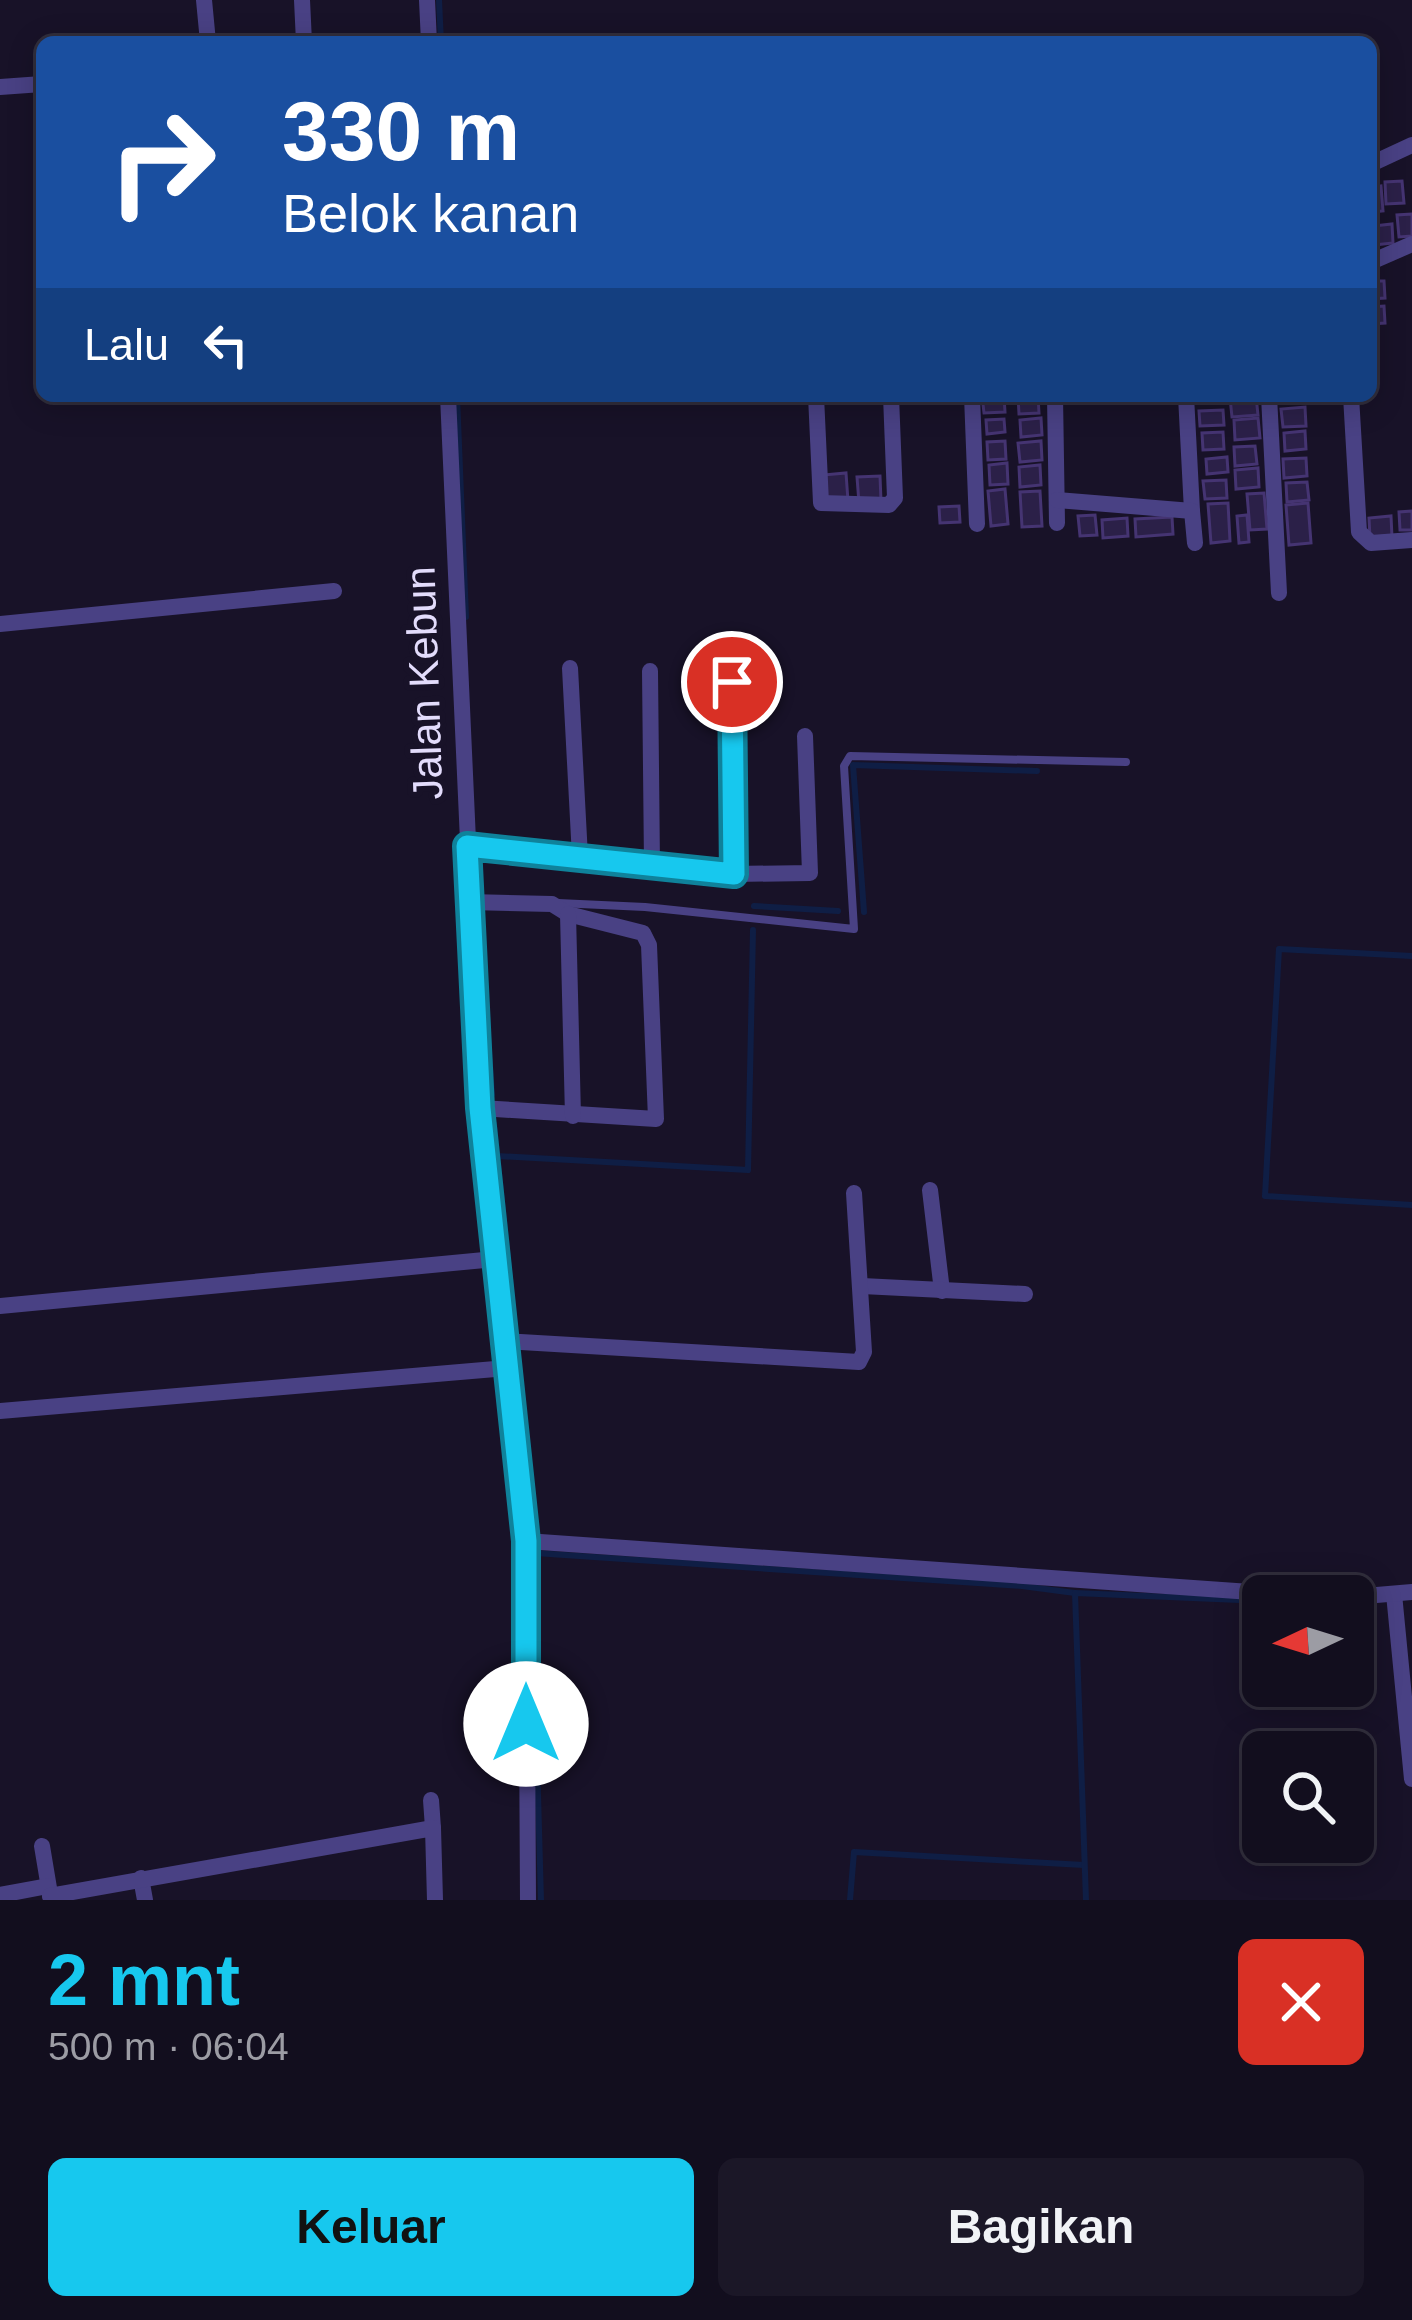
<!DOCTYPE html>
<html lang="id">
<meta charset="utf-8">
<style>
:root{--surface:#120e1e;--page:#1b1727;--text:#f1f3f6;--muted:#9c9ca4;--line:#312e3c;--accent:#17c8ee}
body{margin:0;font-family:Arial,sans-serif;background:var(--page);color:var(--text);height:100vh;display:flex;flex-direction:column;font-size:45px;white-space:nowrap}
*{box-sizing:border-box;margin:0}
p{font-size:39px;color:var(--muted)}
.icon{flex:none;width:66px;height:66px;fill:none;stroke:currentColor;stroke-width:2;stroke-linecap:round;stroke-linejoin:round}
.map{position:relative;height:1900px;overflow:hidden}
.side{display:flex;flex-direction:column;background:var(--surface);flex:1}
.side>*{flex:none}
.banner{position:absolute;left:36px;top:36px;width:1341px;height:366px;border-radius:18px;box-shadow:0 6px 30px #0003,0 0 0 3px var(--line);background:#1a4fa0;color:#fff;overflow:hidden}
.needle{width:78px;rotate:266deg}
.tools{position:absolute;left:1242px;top:1575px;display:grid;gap:24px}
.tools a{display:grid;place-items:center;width:132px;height:132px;border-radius:18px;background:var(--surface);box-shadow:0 6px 30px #0003,0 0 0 3px var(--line);font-size:60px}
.pin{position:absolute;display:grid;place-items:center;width:102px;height:102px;color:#fff;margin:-51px;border:6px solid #fff;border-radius:50%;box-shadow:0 3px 12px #0007}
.me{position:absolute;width:132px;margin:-66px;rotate:0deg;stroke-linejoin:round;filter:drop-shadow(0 0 9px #0008)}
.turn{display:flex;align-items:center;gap:42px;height:252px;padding:0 48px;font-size:54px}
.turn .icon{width:156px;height:156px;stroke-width:2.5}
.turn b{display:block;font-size:84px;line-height:102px}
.then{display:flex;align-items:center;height:114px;padding:0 48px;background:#0003;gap:24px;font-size:45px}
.round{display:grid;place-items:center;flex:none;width:126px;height:126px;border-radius:18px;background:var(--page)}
.head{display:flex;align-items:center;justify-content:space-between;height:204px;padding:0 48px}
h1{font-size:72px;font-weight:800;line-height:90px;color:var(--accent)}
.action{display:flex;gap:24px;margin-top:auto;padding:24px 48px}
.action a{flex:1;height:138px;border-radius:18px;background:var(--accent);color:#111;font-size:48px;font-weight:800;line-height:138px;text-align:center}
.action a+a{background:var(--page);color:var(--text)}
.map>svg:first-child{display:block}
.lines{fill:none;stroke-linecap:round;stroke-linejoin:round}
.stream{stroke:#0f1e45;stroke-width:6}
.building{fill:#2b2048;stroke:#453472;stroke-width:3}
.service{stroke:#494184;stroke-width:8}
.minor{stroke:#494184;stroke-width:16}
.route-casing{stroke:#0f829b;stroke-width:30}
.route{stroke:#17c8ee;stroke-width:21}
.labels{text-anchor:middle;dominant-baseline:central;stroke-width:12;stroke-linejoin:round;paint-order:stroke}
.street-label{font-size:42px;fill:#e3dcfc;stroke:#181228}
</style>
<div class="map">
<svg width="1412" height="1900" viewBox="0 0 1412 1900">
<rect width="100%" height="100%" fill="#181228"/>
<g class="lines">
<g class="stream">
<polyline points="439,0 441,42"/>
<polyline points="457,396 466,617"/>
<polyline points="754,906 838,911"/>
<polyline points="864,912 853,765 1037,771"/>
<polyline points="480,917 492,1094"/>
<polyline points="1412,956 1279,949 1265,1196 1412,1205"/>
<polyline points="494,1124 515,1327"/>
<polyline points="497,1156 748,1170 753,930"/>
<polyline points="518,1357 536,1527"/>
<polyline points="535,1553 1022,1586 1075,1593"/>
<polyline points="535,1688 541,1900"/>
<polyline points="850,1900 854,1852 1084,1865"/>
<polyline points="1086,1900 1075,1593 1263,1601"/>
</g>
</g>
<g class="building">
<polygon points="1402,181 1404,203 1386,204 1385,182"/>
<polygon points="1381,186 1383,211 1371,212 1371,187"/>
<polygon points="1412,214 1412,236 1399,237 1397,215"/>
<polygon points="1392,224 1393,243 1374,245 1373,226"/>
<polygon points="1371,281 1384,281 1385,298 1371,299"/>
<polygon points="1384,306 1385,323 1371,324 1371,307"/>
<polygon points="982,396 1004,396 1005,412 984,413"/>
<polygon points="1018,396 1038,396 1039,413 1019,414"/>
<polygon points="1256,396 1258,415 1232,417 1230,398"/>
<polygon points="1305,407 1306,426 1283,427 1281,409"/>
<polygon points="1223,410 1224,425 1200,426 1199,411"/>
<polygon points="1041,418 1042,435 1021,437 1020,420"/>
<polygon points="1258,418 1260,438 1235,440 1234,420"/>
<polygon points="1004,419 1005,432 987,434 986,420"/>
<polygon points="1305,431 1306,449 1285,451 1284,433"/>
<polygon points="1223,432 1224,449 1203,450 1202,433"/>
<polygon points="1005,441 1006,459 988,460 987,442"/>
<polygon points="1041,441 1042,460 1020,462 1018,443"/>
<polygon points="1255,446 1257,464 1235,466 1234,447"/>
<polygon points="1227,457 1228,472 1207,474 1206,459"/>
<polygon points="1306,458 1307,476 1284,478 1283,459"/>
<polygon points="1007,463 1008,484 990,485 989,465"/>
<polygon points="1040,465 1041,485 1020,487 1019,467"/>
<polygon points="1258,468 1259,487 1236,489 1235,470"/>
<polygon points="846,473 848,501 825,503 823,475"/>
<polygon points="880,476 881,501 859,503 857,477"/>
<polygon points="1226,480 1227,498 1205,499 1203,481"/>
<polygon points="1307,482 1309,500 1287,502 1286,483"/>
<polygon points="1005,489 1008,524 991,526 988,491"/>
<polygon points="1040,491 1042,526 1022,527 1020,492"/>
<polygon points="1264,493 1267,529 1250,530 1247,494"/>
<polygon points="1228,503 1230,541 1211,543 1208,504"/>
<polygon points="1308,503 1311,543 1289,545 1286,505"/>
<polygon points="959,506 960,522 940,523 939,507"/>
<polygon points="1412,511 1412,530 1400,530 1399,512"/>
<polygon points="1095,515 1097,535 1080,536 1078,516"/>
<polygon points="1247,515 1249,542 1239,543 1237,516"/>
<polygon points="1391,516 1392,537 1370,538 1369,518"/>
<polygon points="1172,517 1173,534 1136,537 1135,519"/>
<polygon points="1127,518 1128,536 1103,538 1102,520"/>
</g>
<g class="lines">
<polyline class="service" points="558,903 645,907 854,929 844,766 850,756 1126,762"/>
<g class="minor">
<polyline points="204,0 208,42"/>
<polyline points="302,0 304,42"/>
<polyline points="427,0 429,42"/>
<polyline points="0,87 42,84"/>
<polyline points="1371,164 1412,145"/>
<polyline points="1371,262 1412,244"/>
<polyline points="448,396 480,1108 526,1541 528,1900"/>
<polyline points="816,396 821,503 889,505 895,498 891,396"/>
<polyline points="972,396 977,524"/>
<polyline points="1055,396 1057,523"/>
<polyline points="1186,396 1192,511"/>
<polyline points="1269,396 1279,593"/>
<polyline points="1351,396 1359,532 1371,543 1412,540"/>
<polyline points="1057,500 1192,511 1195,543"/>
<polyline points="0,624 334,591"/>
<polyline points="570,668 580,857"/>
<polyline points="650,671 652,865"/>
<polyline points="732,682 734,874"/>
<polyline points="467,846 734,874 810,873 805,736"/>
<polyline points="469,902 552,904 568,914 643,933 649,945 656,1119 480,1108"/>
<polyline points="568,914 573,1116"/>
<polyline points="930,1190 942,1291"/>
<polyline points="862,1286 1025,1294"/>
<polyline points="0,1306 495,1259"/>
<polyline points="505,1341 859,1362 864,1352 854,1193"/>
<polyline points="0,1411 507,1368"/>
<polyline points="526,1541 1309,1596"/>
<polyline points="1394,1594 1412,1779"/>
<polyline points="1353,1597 1412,1592"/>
<polyline points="431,1800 433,1828"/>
<polyline points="42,1846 51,1900"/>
<polyline points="141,1878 145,1900"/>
<polyline points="0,1895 48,1886"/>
<polyline points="50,1896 433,1828 435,1900"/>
</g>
</g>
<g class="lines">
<defs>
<polyline id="route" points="526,1724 526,1541 480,1108 467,846 734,874 732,682"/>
</defs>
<use href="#route" class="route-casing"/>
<use href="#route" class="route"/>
</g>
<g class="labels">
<g class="street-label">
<text transform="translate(424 683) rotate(-92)">Jalan Kebun</text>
</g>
</g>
</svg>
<div class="tools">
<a><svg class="needle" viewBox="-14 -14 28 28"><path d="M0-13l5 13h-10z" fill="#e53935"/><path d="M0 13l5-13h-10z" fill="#9c9ca4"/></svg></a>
<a><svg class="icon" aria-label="search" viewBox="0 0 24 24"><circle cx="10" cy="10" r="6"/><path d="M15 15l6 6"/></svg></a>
</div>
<div class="pin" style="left:732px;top:682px;background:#d93025"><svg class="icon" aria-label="arrive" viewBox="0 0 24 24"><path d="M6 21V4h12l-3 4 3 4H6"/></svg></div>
<svg class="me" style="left:526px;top:1724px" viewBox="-20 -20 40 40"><circle r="19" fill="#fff"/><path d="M0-13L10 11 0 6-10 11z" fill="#17c8ee"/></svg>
<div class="banner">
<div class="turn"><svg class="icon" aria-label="right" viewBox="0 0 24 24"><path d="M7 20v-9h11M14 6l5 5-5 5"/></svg><div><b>330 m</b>Belok kanan</div></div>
<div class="then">Lalu<svg class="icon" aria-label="left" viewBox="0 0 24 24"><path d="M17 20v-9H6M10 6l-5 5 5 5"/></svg></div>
</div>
</div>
<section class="side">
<div class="head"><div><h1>2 mnt</h1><p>500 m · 06:04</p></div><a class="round" style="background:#d93025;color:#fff"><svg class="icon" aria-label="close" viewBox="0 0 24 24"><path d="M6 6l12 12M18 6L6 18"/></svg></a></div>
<div class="action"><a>Keluar</a><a>Bagikan</a></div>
</section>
